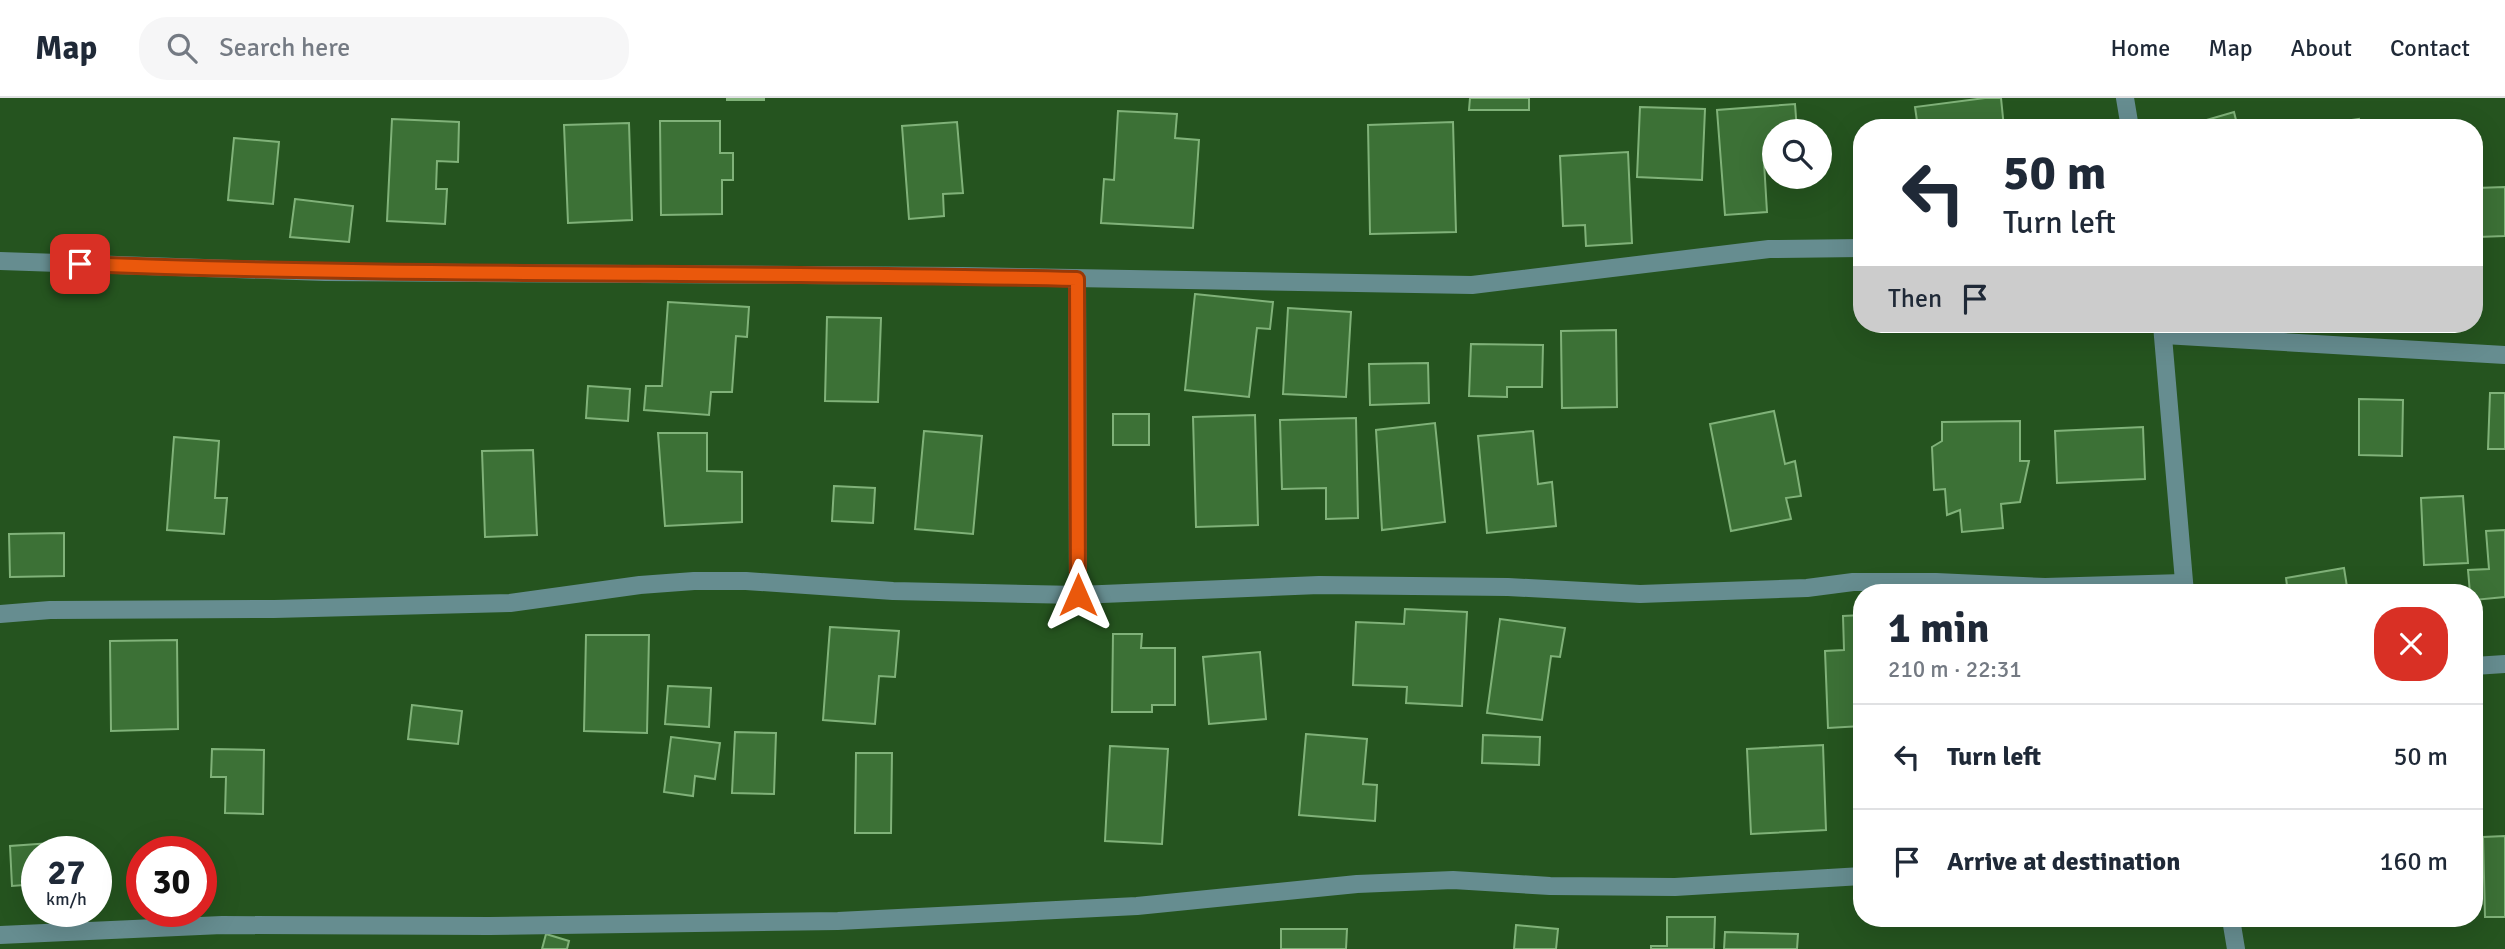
<!DOCTYPE html>
<meta charset="utf-8">
<style>
:root{--surface:#fff;--page:#f6f6f7;--text:#1f2937;--muted:#747a83;--line:#e0e1e3}
body{margin:0;font-family:Signika,sans-serif;background:var(--page);color:var(--text);height:100vh;display:flex;flex-direction:column;font-size:26px;white-space:nowrap}
*{box-sizing:border-box;margin:0}
p{font-size:23px;color:var(--muted)}
.icon{flex:none;width:38px;height:38px;fill:none;stroke:currentColor;stroke-width:2;stroke-linecap:round;stroke-linejoin:round}
.map{position:relative;flex:1;overflow:hidden}
.panel{position:absolute;left:1853px;top:486px;width:630px;height:343px;display:flex;flex-direction:column;background:var(--surface);border-radius:28px;box-shadow:0 7px 28px #0002}
.panel>*{flex:none}
.top-card{position:absolute;left:1853px;top:21px;width:630px;height:214px;border-radius:28px;box-shadow:0 7px 28px #0002;background:#fff;color:var(--text);overflow:hidden}
.buttons{position:absolute;left:1762px;top:21px;display:grid;gap:14px}
.buttons a{display:grid;place-items:center;width:70px;height:70px;border-radius:50%;background:var(--surface);box-shadow:0 7px 28px #0002;font-size:35px}
.speed{position:absolute;left:21px;top:738px;display:flex;gap:14px;font-size:35px;font-weight:700;text-align:center}
.speed>*{display:grid;place-content:center;width:91px;height:91px;border-radius:50%;background:var(--surface);box-shadow:0 7px 28px #0002;line-height:1}
.speed small{font-size:18px;font-weight:400}
.speed .limit{border:10px solid #d22;background:#fff;color:#111}
.pin{position:absolute;display:grid;place-items:center;width:60px;height:60px;color:#fff;margin:-30px;border-radius:14px;box-shadow:0 4px 10px #0006}
.me{position:absolute;width:77px;margin:-38px;rotate:0deg;stroke-linejoin:round;filter:drop-shadow(0 0 5px #0008)}
.turn{display:flex;align-items:center;gap:24px;height:147px;padding:0 35px;font-size:32px}
.turn .icon{width:91px;height:91px;stroke-width:2.5}
.turn b{display:block;font-size:49px;line-height:60px}
.then{display:flex;align-items:center;height:66px;padding:0 35px;background:#0003;gap:14px;font-size:26px}
.round{display:grid;place-items:center;flex:none;width:74px;height:74px;border-radius:28px;background:var(--page)}
.overview{display:flex;align-items:center;justify-content:space-between;height:119px;padding:0 35px}
h1{font-size:42px;font-weight:800;line-height:52px}
ul{padding:0;list-style:none}
li{display:flex;align-items:center;gap:21px;height:105px;padding:0 35px;border-top:2px solid var(--line)}
li div{flex:1}
li b{display:block;font-size:26px}
li em{font-style:normal}
header{display:flex;align-items:center;gap:42px;box-sizing:border-box;height:98px;padding:0 35px;background:var(--surface);border-bottom:2px solid var(--line)}
header strong{font-size:33px}
nav{display:flex;gap:38px;margin-inline-start:auto;font-size:24px}
.search{width:490px;height:63px;background:var(--page);display:flex;align-items:center;gap:18px;box-sizing:border-box;padding:0 24px;border-radius:28px;color:var(--muted);font-size:26px}
.map>svg:first-child{display:block}
.building{fill:#3c7136;stroke:#80b279;stroke-width:2}
.lines{fill:none;stroke-linecap:round;stroke-linejoin:round}
.minor{stroke:#668d90;stroke-width:18}
.route-casing{stroke:#983908;stroke-width:18}
.route{stroke:#ea580c;stroke-width:12}
</style>
<header>
<strong>Map</strong>
<div class="search"><svg class="icon" aria-label="search" viewBox="0 0 24 24"><circle cx="10" cy="10" r="6"/><path d="M15 15l6 6"/></svg>Search here</div>
<nav><a>Home</a><a>Map</a><a>About</a><a>Contact</a></nav>
</header>
<div class="map">
<svg width="2505" height="851" viewBox="0 0 2505 851">
<rect width="100%" height="100%" fill="#25541f"/>
<g class="building">
<rect x="727" y="0" width="37" height="2"/>
<polygon points="1470,0 1529,0 1529,12 1469,12"/>
<polygon points="1985,0 2001,0 2004,30 1918,30 1915,9"/>
<polygon points="1795,6 1797,33 1774,33 1774,63 1764,64 1767,114 1725,117 1717,12"/>
<polygon points="1640,9 1705,11 1702,82 1637,79"/>
<polygon points="1118,13 1177,16 1175,40 1199,42 1193,130 1101,125 1104,81 1114,82"/>
<polygon points="2234,14 2238,30 2179,30"/>
<polygon points="392,21 459,24 458,64 437,63 436,91 447,91 445,126 387,123"/>
<polygon points="2359,21 2360,30 2298,30"/>
<polygon points="660,23 720,23 720,55 733,55 733,82 722,82 722,116 661,117"/>
<polygon points="957,24 963,95 943,96 944,118 909,121 902,28"/>
<polygon points="1453,24 1456,134 1370,136 1368,27"/>
<polygon points="629,25 632,122 568,125 564,27"/>
<polygon points="234,40 279,44 273,106 228,102"/>
<polygon points="1628,54 1632,145 1586,148 1585,127 1563,128 1560,58"/>
<polygon points="2505,89 2505,138 2478,139 2476,90"/>
<polygon points="295,101 353,108 349,144 290,139"/>
<polygon points="1195,196 1273,204 1270,231 1257,230 1249,299 1185,292"/>
<polygon points="668,204 749,209 747,239 736,238 732,294 711,294 709,317 644,312 646,288 662,288"/>
<polygon points="1288,210 1351,214 1346,299 1283,296"/>
<polygon points="827,219 881,220 878,304 825,303"/>
<polygon points="1894,226 1926,226 1925,233 1894,230"/>
<polygon points="1616,232 1617,309 1562,310 1561,233"/>
<polygon points="1471,246 1543,247 1542,289 1507,289 1507,299 1469,298"/>
<polygon points="1428,265 1429,305 1370,307 1369,266"/>
<polygon points="588,288 630,291 628,323 586,320"/>
<polygon points="2490,295 2505,295 2505,351 2488,351"/>
<polygon points="2359,301 2403,302 2402,358 2359,357"/>
<polygon points="1774,313 1785,366 1795,363 1801,398 1786,400 1791,421 1731,433 1710,326"/>
<rect x="1113" y="316" width="36" height="31"/>
<polygon points="1255,317 1258,427 1196,429 1193,319"/>
<polygon points="1356,320 1358,420 1326,421 1326,390 1282,391 1280,322"/>
<polygon points="2020,323 2020,363 2029,363 2020,404 2001,406 2003,430 1962,434 1960,412 1947,417 1945,391 1934,392 1932,349 1942,343 1942,324"/>
<polygon points="1435,325 1445,424 1382,432 1376,332"/>
<polygon points="2143,329 2145,381 2057,385 2055,333"/>
<polygon points="924,333 982,338 973,436 915,431"/>
<polygon points="1533,333 1538,386 1552,384 1556,428 1487,435 1478,338"/>
<polygon points="658,335 707,335 707,373 742,374 742,424 665,428"/>
<polygon points="174,339 219,343 215,400 227,400 224,436 167,432"/>
<polygon points="533,352 537,437 485,439 482,353"/>
<polygon points="834,388 875,390 873,425 832,423"/>
<polygon points="2463,398 2468,465 2424,467 2421,400"/>
<polygon points="2505,432 2505,499 2474,502 2474,495 2470,495 2468,472 2489,471 2486,433"/>
<polygon points="64,435 64,478 10,479 9,436"/>
<polygon points="2344,470 2348,495 2288,495 2286,480"/>
<polygon points="1405,511 1467,514 1462,608 1406,605 1407,589 1353,587 1356,524 1404,526"/>
<polygon points="1862,517 1862,628 1828,630 1825,553 1844,552 1843,518"/>
<polygon points="1500,521 1565,530 1560,559 1551,558 1542,622 1487,615"/>
<polygon points="830,529 899,533 895,579 879,578 875,626 823,622"/>
<polygon points="1113,536 1142,536 1141,550 1175,550 1175,607 1152,607 1152,614 1112,614"/>
<polygon points="586,537 649,537 647,635 584,633"/>
<polygon points="177,542 178,631 111,633 110,543"/>
<polygon points="1260,554 1266,621 1209,626 1203,559"/>
<polygon points="668,588 711,590 709,629 665,626"/>
<polygon points="412,607 462,613 458,646 408,641"/>
<polygon points="735,634 776,635 774,696 732,695"/>
<polygon points="1306,636 1367,641 1363,686 1377,687 1375,723 1299,717"/>
<polygon points="1483,637 1540,639 1539,667 1482,665"/>
<polygon points="671,639 720,645 715,681 695,678 693,698 664,694"/>
<polygon points="1823,647 1826,732 1751,736 1747,651"/>
<polygon points="1110,648 1168,651 1162,746 1105,743"/>
<polygon points="212,651 264,652 263,716 225,715 226,679 211,679"/>
<polygon points="856,655 892,655 891,735 855,735"/>
<polygon points="2505,738 2505,819 2485,819 2483,739"/>
<polygon points="65,744 66,754 37,754 37,786 12,788 10,748"/>
<polygon points="1667,819 1715,819 1714,851 1651,851 1651,848 1667,848"/>
<polygon points="1516,827 1558,831 1556,851 1514,851"/>
<polygon points="1281,831 1347,831 1346,851 1281,851"/>
<polygon points="1725,834 1798,836 1797,851 1724,851"/>
<polygon points="546,836 569,843 567,851 542,851"/>
</g>
<g class="lines">
<g class="minor">
<polyline points="2125,0 2130,30"/>
<polyline points="0,163 325,174 961,178 1472,187 1769,151 1862,150"/>
<polyline points="1077,181 1078,497"/>
<polyline points="2162,227 2185,495"/>
<polyline points="2164,237 2505,257"/>
<polyline points="0,516 50,512 274,511 510,505 640,487 694,483 746,483 893,493 1078,497 1319,487 1508,489 1640,496 1807,490 1853,484 1936,484 2045,489 2183,485"/>
<polyline points="2474,568 2505,566"/>
<polyline points="2231,821 2236,851"/>
<polyline points="0,837 222,827 489,828 838,823 1137,808 1357,786 1453,782 1550,788 1675,789 1862,778"/>
</g>
</g>
<g class="lines">
<defs>
<path id="route" d="M80,166C412,179 744,173 1077,181L1078,497"/>
</defs>
<use href="#route" class="route-casing"/>
<use href="#route" class="route"/>
</g>
</svg>
<div class="buttons">
<a><svg class="icon" aria-label="search" viewBox="0 0 24 24"><circle cx="10" cy="10" r="6"/><path d="M15 15l6 6"/></svg></a>
</div>
<div class="speed"><div>27<small>km/h</small></div><div class="limit">30</div></div>
<div class="pin" style="left:80px;top:166px;background:#d93025"><svg class="icon" aria-label="arrive" viewBox="0 0 24 24"><path d="M6 21V4h12l-3 4 3 4H6"/></svg></div>
<svg class="me" style="left:1078px;top:497px" viewBox="-20 -20 40 40"><path d="M0-17L14 15 0 8-14 15z" fill="#ea580c" stroke="#fff" stroke-width="4"/></svg>
<div class="top-card">
<div class="turn"><svg class="icon" aria-label="left" viewBox="0 0 24 24"><path d="M17 20v-9H6M10 6l-5 5 5 5"/></svg><div><b>50 m</b>Turn left</div></div>
<div class="then">Then<svg class="icon" aria-label="arrive" viewBox="0 0 24 24"><path d="M6 21V4h12l-3 4 3 4H6"/></svg></div>
</div>
<section class="panel">
<div class="overview"><div><h1>1 min</h1><p>210 m · 22:31</p></div><a class="round" style="background:#d93025;color:#fff"><svg class="icon" aria-label="close" viewBox="0 0 24 24"><path d="M6 6l12 12M18 6L6 18"/></svg></a></div>
<ul>
<li><svg class="icon" aria-label="left" viewBox="0 0 24 24"><path d="M17 20v-9H6M10 6l-5 5 5 5"/></svg><div><b>Turn left</b></div><em>50 m</em></li>
<li><svg class="icon" aria-label="arrive" viewBox="0 0 24 24"><path d="M6 21V4h12l-3 4 3 4H6"/></svg><div><b>Arrive at destination</b></div><em>160 m</em></li>
</ul>
</section>
</div>
